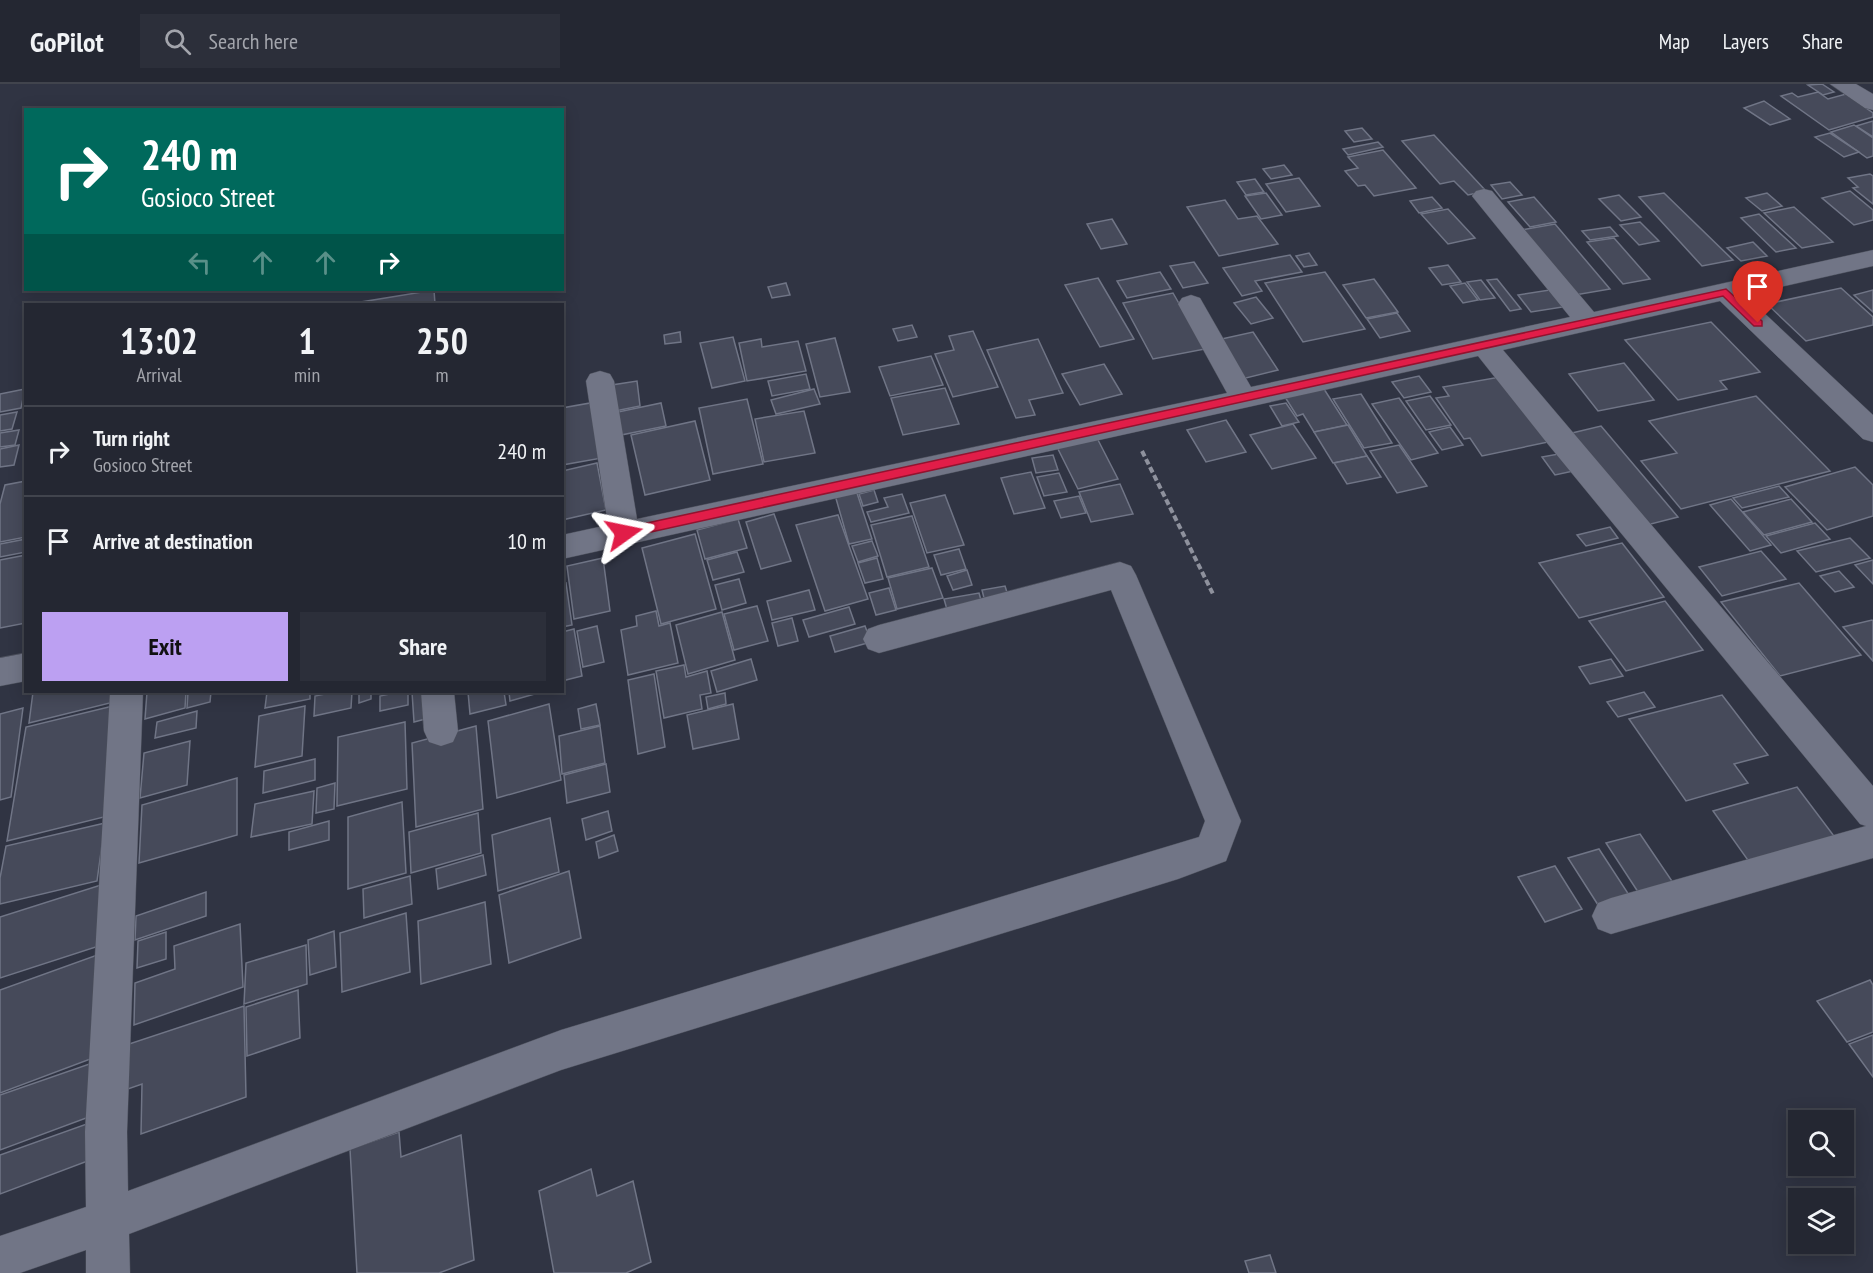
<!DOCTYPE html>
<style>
:root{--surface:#242732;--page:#2c2f3a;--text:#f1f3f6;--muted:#a3a5ac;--line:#41444d;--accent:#bca0f2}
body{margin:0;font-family:"PT Sans Narrow",sans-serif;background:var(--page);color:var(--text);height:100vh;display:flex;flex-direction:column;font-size:22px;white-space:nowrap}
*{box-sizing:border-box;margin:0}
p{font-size:20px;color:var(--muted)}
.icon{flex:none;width:33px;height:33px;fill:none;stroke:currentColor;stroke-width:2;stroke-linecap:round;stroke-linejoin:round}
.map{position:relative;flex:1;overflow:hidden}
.sheet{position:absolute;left:24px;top:219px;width:540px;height:390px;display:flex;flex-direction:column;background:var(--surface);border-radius:0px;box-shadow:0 3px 15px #0003,0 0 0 2px var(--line)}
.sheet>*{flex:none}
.banner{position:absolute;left:24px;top:24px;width:540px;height:183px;border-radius:0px;box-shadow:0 3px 15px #0003,0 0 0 2px var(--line);background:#00695c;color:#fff;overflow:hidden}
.controls{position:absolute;left:1788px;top:1026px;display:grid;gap:12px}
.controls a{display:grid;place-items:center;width:66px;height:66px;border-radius:0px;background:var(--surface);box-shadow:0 3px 15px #0003,0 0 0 2px var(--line);font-size:30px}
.pin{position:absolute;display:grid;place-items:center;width:51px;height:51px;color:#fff;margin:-62px -26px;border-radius:50% 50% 50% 0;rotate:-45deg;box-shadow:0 0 6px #0007}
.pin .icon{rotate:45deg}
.me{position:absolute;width:66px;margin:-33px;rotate:78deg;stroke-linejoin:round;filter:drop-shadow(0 0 4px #0008)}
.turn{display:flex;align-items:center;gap:21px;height:126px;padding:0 18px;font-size:27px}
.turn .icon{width:78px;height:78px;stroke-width:2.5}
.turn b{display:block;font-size:42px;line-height:51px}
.lanes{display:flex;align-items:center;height:57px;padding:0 18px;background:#0003;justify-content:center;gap:30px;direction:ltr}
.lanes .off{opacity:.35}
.eta{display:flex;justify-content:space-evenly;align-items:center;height:102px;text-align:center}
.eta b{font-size:36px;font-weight:800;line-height:42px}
.primary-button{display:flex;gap:12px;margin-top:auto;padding:12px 18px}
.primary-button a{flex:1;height:69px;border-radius:0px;background:var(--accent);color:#111;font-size:24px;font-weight:800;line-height:69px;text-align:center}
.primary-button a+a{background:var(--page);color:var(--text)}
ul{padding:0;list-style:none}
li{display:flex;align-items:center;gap:18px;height:90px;padding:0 18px;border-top:2px solid var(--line)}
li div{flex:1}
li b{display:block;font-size:22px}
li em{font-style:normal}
header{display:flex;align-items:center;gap:36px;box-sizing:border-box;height:84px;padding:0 30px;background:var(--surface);border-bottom:2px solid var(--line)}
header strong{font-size:28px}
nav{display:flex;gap:33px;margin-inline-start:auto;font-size:21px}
.search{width:420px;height:54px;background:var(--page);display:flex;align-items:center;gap:15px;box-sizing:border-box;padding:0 21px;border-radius:0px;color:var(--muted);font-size:22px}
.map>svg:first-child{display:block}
.building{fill:#464a5a;stroke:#707586;stroke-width:1.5}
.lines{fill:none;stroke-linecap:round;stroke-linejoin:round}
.minor-casing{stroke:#4c505c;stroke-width:1}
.path{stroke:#8e919d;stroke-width:4;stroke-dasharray:6 3;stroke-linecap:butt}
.minor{fill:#717586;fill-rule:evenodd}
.route{fill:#e11d48;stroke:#92132f;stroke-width:1.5}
</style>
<header>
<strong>GoPilot</strong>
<div class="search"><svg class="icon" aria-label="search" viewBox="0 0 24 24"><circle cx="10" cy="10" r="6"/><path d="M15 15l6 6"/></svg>Search here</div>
<nav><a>Map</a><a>Layers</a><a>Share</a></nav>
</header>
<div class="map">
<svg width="1873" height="1189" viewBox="0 0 1873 1189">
<rect width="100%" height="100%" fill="#303443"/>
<g class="building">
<polygon points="1822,0 1834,8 1823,11 1808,1"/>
<polygon points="1818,8 1828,15 1846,10 1873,29 1873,33 1829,46 1781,12 1792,9 1798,13"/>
<polygon points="1764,17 1790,35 1770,41 1744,24"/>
<polygon points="1873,37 1873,53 1856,42"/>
<polygon points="1854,41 1873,54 1873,72 1867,74 1831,48"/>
<polygon points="1362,44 1372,55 1354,58 1345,47"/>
<polygon points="1830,49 1859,68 1844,73 1815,53"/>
<polygon points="1434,51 1486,107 1468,111 1454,97 1440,100 1402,57"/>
<polygon points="1378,58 1383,63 1348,71 1343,65"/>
<polygon points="1383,66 1416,104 1374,112 1365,101 1358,102 1345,87 1358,84 1348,73"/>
<polygon points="1284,81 1292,91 1271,95 1263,85"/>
<polygon points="1870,90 1873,92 1873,120 1853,104 1858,103 1848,94"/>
<polygon points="1299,94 1320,122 1286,128 1266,100"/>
<polygon points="1255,95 1264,108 1246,111 1237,98"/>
<polygon points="1510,98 1522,111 1502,115 1491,101"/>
<polygon points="1850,107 1873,126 1873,136 1854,141 1822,114"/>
<polygon points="1266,109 1282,131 1261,135 1245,112"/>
<polygon points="1664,109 1733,176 1702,182 1639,113"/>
<polygon points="1767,109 1782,122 1762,127 1746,114"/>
<polygon points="1619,111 1641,133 1621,137 1599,115"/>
<polygon points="1432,113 1442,124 1419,129 1410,117"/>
<polygon points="1534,113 1556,138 1530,143 1508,118"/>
<polygon points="1225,116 1238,135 1257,132 1278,160 1219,172 1187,123"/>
<polygon points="1794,123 1833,158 1802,164 1764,129"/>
<polygon points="1448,125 1475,154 1448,160 1421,130"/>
<polygon points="1759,130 1796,164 1776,168 1741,134"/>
<polygon points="1112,135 1127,160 1101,165 1087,140"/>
<polygon points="1640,138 1659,157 1639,161 1620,141"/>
<polygon points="1555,140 1610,205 1575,211 1521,146"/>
<polygon points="1610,143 1618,152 1590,156 1582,147"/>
<polygon points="1614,154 1650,195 1623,200 1587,158"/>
<polygon points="1753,158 1767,172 1741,177 1727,164"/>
<polygon points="1309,169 1317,181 1304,183 1296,172"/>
<polygon points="1290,171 1302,188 1255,197 1262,207 1242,212 1223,184"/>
<polygon points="1194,178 1208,199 1183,204 1170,182"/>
<polygon points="1448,181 1461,198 1442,201 1429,184"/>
<polygon points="1160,188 1171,205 1127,214 1117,197"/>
<polygon points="1325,188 1365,245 1303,258 1265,199"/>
<polygon points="1098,194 1134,255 1100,263 1065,201"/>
<polygon points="1374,195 1398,228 1366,234 1343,201"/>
<polygon points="1497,195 1521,225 1510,227 1487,196"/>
<polygon points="1481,196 1495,214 1480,216 1467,198"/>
<polygon points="786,199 790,211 772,214 768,203"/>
<polygon points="1465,199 1478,216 1463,219 1450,202"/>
<polygon points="1841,204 1873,233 1873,241 1806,257 1767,220"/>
<polygon points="1556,205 1569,222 1531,228 1518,211"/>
<polygon points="434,206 435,220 355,220 355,219"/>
<polygon points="1873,206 1873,228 1854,211"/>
<polygon points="1173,209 1205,265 1153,275 1123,219"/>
<polygon points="1256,213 1273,234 1251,240 1234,219"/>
<polygon points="1397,229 1410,247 1380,254 1367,235"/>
<polygon points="1711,238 1760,288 1720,297 1727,305 1678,316 1625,256"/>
<polygon points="912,241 917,253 898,257 893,245"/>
<polygon points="973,247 998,303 953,313 935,270 954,266 949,252"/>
<polygon points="680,248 681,258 665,260 664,251"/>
<polygon points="1253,248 1278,286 1242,295 1217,256"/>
<polygon points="733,253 745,297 712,304 700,259"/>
<polygon points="835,254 850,308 820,313 806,260"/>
<polygon points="761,255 762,263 798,257 806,287 747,297 739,259"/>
<polygon points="1038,255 1063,309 1029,316 1035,331 1016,334 987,266"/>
<polygon points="931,272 943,301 890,312 879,283"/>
<polygon points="1624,279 1654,316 1598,327 1569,290"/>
<polygon points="1104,280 1122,310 1080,321 1062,290"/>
<polygon points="806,290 810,305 772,312 768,297"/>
<polygon points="1419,292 1431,308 1404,314 1392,298"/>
<polygon points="1500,293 1548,358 1482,372 1470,354 1464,355 1436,314 1449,312 1443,303"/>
<polygon points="637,297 640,322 615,327 612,301"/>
<polygon points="945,304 959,340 903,351 891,314"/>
<polygon points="25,305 21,324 0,328 0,310"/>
<polygon points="814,305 820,320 776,330 771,316"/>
<polygon points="1324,305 1347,341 1314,348 1303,330 1297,332 1285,313"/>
<polygon points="1361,310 1392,359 1364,364 1333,315"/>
<polygon points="1430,312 1451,341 1426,346 1406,317"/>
<polygon points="1756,312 1830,387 1681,425 1641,377 1677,369 1649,337"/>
<polygon points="1399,314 1438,369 1411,376 1372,320"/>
<polygon points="747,315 763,380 713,390 699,324"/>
<polygon points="596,318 602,374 562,381 562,324"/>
<polygon points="661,319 666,342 621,351 618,328"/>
<polygon points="1286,319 1299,338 1282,342 1270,322"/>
<polygon points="804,327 815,369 764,378 755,335"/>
<polygon points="17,328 12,345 0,347 0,331"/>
<polygon points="1226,336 1246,368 1206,378 1187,346"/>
<polygon points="695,337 710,396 645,411 631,351"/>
<polygon points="1293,340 1316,374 1272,385 1250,351"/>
<polygon points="1348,341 1367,372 1333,379 1314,348"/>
<polygon points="1601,342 1678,433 1647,441 1572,349"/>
<polygon points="1450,343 1463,361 1442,366 1429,348"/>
<polygon points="19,346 15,361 0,363 0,349"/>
<polygon points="1097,354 1118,395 1078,405 1057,363"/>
<polygon points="19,361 14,381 0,383 0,365"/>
<polygon points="1399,361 1427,402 1397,409 1370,367"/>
<polygon points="1564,369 1578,386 1555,391 1542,373"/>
<polygon points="1053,371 1058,386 1036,389 1032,374"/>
<polygon points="1367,372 1381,393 1347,400 1334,379"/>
<polygon points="597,379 606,426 562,436 562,387"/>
<polygon points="1855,383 1873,401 1873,432 1827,446 1785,403"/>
<polygon points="1031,388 1045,424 1014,430 1001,394"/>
<polygon points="1059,389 1067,408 1044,412 1037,393"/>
<polygon points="26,397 26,453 0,458 0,420 5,401"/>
<polygon points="1120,400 1133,430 1091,438 1079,408"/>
<polygon points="1779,402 1789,413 1742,424 1733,414"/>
<polygon points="856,406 872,455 849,460 835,411"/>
<polygon points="874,406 878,418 863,422 859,410"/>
<polygon points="902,410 909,429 871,438 867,428 888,423 884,414"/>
<polygon points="945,411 964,461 927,469 910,419"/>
<polygon points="1079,412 1086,429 1061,434 1054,417"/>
<polygon points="1731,415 1771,461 1750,467 1710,421"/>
<polygon points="1791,415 1812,438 1764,451 1743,428"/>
<polygon points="774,430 791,477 761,485 746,438"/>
<polygon points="838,431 868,515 825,527 796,441"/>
<polygon points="912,432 929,483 887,493 871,441"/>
<polygon points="738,435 747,464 705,475 697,446"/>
<polygon points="1815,439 1830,455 1781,469 1766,452"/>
<polygon points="1610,443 1618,454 1586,462 1577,451"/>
<polygon points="695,450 716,525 661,540 642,464"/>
<polygon points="1850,454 1870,474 1816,488 1797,467"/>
<polygon points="26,455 26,468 0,473 0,460"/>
<polygon points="872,457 878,472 858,478 852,462"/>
<polygon points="1622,459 1664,513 1579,534 1539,479"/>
<polygon points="959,465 966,485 941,491 934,471"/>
<polygon points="1761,467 1786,495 1722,512 1699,483"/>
<polygon points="737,468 744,488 713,496 707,476"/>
<polygon points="26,471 26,539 0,544 0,476"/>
<polygon points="603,474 610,527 574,535 567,482"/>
<polygon points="877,474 883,495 865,499 858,479"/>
<polygon points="1873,476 1873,500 1855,481"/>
<polygon points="932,484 943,514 897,525 888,494"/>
<polygon points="967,486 972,501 953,506 947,492"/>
<polygon points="1839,487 1854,503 1835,508 1820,492"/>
<polygon points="739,495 746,519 722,526 715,501"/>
<polygon points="566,499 572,541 562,543 562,500"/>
<polygon points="1799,499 1861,571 1780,592 1721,518"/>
<polygon points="1005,502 1010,518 986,522 982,506"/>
<polygon points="889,504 896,526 876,531 869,509"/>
<polygon points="809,506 815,526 772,536 767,517"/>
<polygon points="979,509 983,523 948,529 944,515"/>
<polygon points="1665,517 1703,566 1626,587 1589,537"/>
<polygon points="757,522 768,557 734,566 724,530"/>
<polygon points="849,523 855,540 809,553 803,536"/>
<polygon points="656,527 659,542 670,539 678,579 628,591 621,546 637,542 636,532"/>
<polygon points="722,528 735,576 688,590 676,541"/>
<polygon points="792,534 798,557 778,562 772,539"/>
<polygon points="1872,536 1873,537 1873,577 1843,543"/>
<polygon points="597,542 604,578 583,583 577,547"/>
<polygon points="865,542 871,558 835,568 830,552"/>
<polygon points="574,545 582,592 562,597 562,548"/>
<polygon points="751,575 757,596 717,608 711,587"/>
<polygon points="1611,575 1623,592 1590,600 1579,583"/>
<polygon points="684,581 686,593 707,587 711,609 700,611 702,625 664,634 656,587"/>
<polygon points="654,590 665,663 638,670 628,596"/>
<polygon points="33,608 112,608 110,619 29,639"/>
<polygon points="147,608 186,608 185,624 145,635"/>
<polygon points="188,608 211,608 210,618 187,624"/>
<polygon points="267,608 310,608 310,615 265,624"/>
<polygon points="335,608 352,608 351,624 314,632 315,612"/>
<polygon points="359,608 371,608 371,615 359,619"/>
<polygon points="399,608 408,608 408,621 380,627 380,612"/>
<polygon points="412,608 435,608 437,632 414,638"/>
<polygon points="468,608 504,608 506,621 470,630"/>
<polygon points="509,608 535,608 535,610 510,617"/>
<polygon points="1644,608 1655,623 1618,633 1607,618"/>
<polygon points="725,609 726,620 708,625 706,613"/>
<polygon points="1722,611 1768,671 1734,680 1748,699 1686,717 1629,635"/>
<polygon points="549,620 561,696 497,714 488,637"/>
<polygon points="596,620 600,641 581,645 578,625"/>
<polygon points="733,620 739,655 693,665 687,631"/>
<polygon points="117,621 104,733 7,757 26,643"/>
<polygon points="305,622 302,672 255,683 259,632"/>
<polygon points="23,624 11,713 0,716 0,630"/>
<polygon points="197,627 196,644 155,654 157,638"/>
<polygon points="405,638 407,705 337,722 338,653"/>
<polygon points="476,642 483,725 416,743 412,659"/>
<polygon points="600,642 605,679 562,690 559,652"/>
<polygon points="190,657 187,701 140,714 144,669"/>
<polygon points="315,675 315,696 263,709 264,687"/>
<polygon points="606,680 610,708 567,719 564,691"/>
<polygon points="237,694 237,751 139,779 142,721"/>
<polygon points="335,699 334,725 316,729 317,704"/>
<polygon points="1797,703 1843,764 1757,789 1713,727"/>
<polygon points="314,707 312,740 251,753 255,720"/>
<polygon points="402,718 406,789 348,805 348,733"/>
<polygon points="608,727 612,747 586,756 582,735"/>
<polygon points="478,729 481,769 411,789 409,748"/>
<polygon points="550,734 559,788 498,807 492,751"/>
<polygon points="329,737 329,756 289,766 289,748"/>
<polygon points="105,739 97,797 0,820 0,794 6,762"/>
<polygon points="1640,750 1676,803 1642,814 1606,759"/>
<polygon points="614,751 618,767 599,774 596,758"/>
<polygon points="1599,765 1631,814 1600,824 1568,774"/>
<polygon points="483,771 486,791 438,805 436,785"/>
<polygon points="1555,782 1582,825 1545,838 1518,793"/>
<polygon points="569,787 581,854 509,879 499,811"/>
<polygon points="410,792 412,820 364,834 363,805"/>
<polygon points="104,800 102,861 0,894 0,833"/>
<polygon points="206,808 206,832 135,856 136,832"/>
<polygon points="485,818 491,880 421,900 418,837"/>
<polygon points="406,829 410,888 342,908 340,849"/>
<polygon points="240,840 243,903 134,941 135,899 175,885 174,862"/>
<polygon points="334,847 336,883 310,891 308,856"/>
<polygon points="166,848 166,875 137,884 138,857"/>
<polygon points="306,861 307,900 244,920 246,879"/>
<polygon points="100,870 101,971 0,1009 0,906"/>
<polygon points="1870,896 1873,901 1873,948 1847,958 1817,917"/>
<polygon points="298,906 300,954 247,972 246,923"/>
<polygon points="244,922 246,1013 141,1050 142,1000 125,1006 126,961"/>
<polygon points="1873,951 1873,993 1849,960"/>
<polygon points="98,977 97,1030 0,1066 0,1011"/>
<polygon points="95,1037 93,1075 0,1110 0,1071"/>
<polygon points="399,1048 401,1073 461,1051 474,1176 439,1189 357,1189 350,1065"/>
<polygon points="591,1085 597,1112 633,1097 651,1178 626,1189 554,1189 539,1107"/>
<polygon points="1270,1171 1276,1189 1249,1189 1245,1177"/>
</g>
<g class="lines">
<defs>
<g id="minor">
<polygon points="1830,0 1856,0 1873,10 1873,26 1865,24"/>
<polygon points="1484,105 1492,107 1594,228 1873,166 1873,182 1745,211 1873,331 1873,358 1863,355 1720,217 1503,266 1873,702 1873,774 1611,850 1598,845 1592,832 1598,819 1611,814 1866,742 1860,740 1547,359 1478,272 562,475 562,451 608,441 586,297 590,290 600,287 610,290 614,297 637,435 1227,309 1178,220 1182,214 1191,211 1200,214 1251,303 1570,233 1472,112 1476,107"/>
<polygon points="1120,478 1131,482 1136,491 1241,737 1226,777 1178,795 561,986 129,1150 130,1189 86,1189 86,1166 20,1189 0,1189 0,1152 86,1123 85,1048 110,608 143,608 127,1048 128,1107 561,946 1199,753 1205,737 1111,506 879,569 868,565 863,555 868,545 879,541"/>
<polygon points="26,569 26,597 0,602 0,574"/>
<polygon points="421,608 454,608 458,647 453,658 441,662 429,658 424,647"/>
</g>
</defs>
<use href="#minor" class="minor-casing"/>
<polyline class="path" points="1142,367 1213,510"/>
<use href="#minor" class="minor"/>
</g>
<polygon class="route" points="1726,205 1762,237 1762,242 1754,242 1723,212 624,454 618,449 624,444"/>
</svg>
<div class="controls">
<a><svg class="icon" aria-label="search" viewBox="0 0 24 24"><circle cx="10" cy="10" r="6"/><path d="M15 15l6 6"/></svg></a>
<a><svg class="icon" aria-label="layers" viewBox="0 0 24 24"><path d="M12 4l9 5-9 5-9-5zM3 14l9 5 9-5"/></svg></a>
</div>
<div class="pin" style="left:1758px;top:239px;background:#d93025"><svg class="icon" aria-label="arrive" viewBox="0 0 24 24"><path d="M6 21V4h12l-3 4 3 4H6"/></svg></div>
<svg class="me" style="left:624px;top:449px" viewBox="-20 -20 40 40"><path d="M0-17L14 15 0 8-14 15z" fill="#e11d48" stroke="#fff" stroke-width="4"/></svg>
<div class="banner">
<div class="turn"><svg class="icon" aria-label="right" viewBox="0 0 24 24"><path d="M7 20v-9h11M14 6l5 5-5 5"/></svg><div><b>240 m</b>Gosioco Street</div></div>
<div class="lanes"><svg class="icon off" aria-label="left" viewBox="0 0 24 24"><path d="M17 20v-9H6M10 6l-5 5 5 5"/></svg><svg class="icon off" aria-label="ahead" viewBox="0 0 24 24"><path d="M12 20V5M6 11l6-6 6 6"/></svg><svg class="icon off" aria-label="ahead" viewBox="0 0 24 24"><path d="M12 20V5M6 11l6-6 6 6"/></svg><svg class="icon" aria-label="right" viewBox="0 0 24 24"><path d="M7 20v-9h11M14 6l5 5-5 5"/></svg></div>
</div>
<section class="sheet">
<div class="eta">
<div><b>13:02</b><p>Arrival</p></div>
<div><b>1</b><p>min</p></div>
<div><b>250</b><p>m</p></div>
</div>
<ul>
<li><svg class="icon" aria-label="right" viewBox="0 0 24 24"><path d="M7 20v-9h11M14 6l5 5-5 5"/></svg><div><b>Turn right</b><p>Gosioco Street</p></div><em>240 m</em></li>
<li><svg class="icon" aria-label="arrive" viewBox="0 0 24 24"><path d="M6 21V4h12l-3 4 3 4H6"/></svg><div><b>Arrive at destination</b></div><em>10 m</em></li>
</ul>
<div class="primary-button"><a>Exit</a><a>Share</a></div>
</section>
</div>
